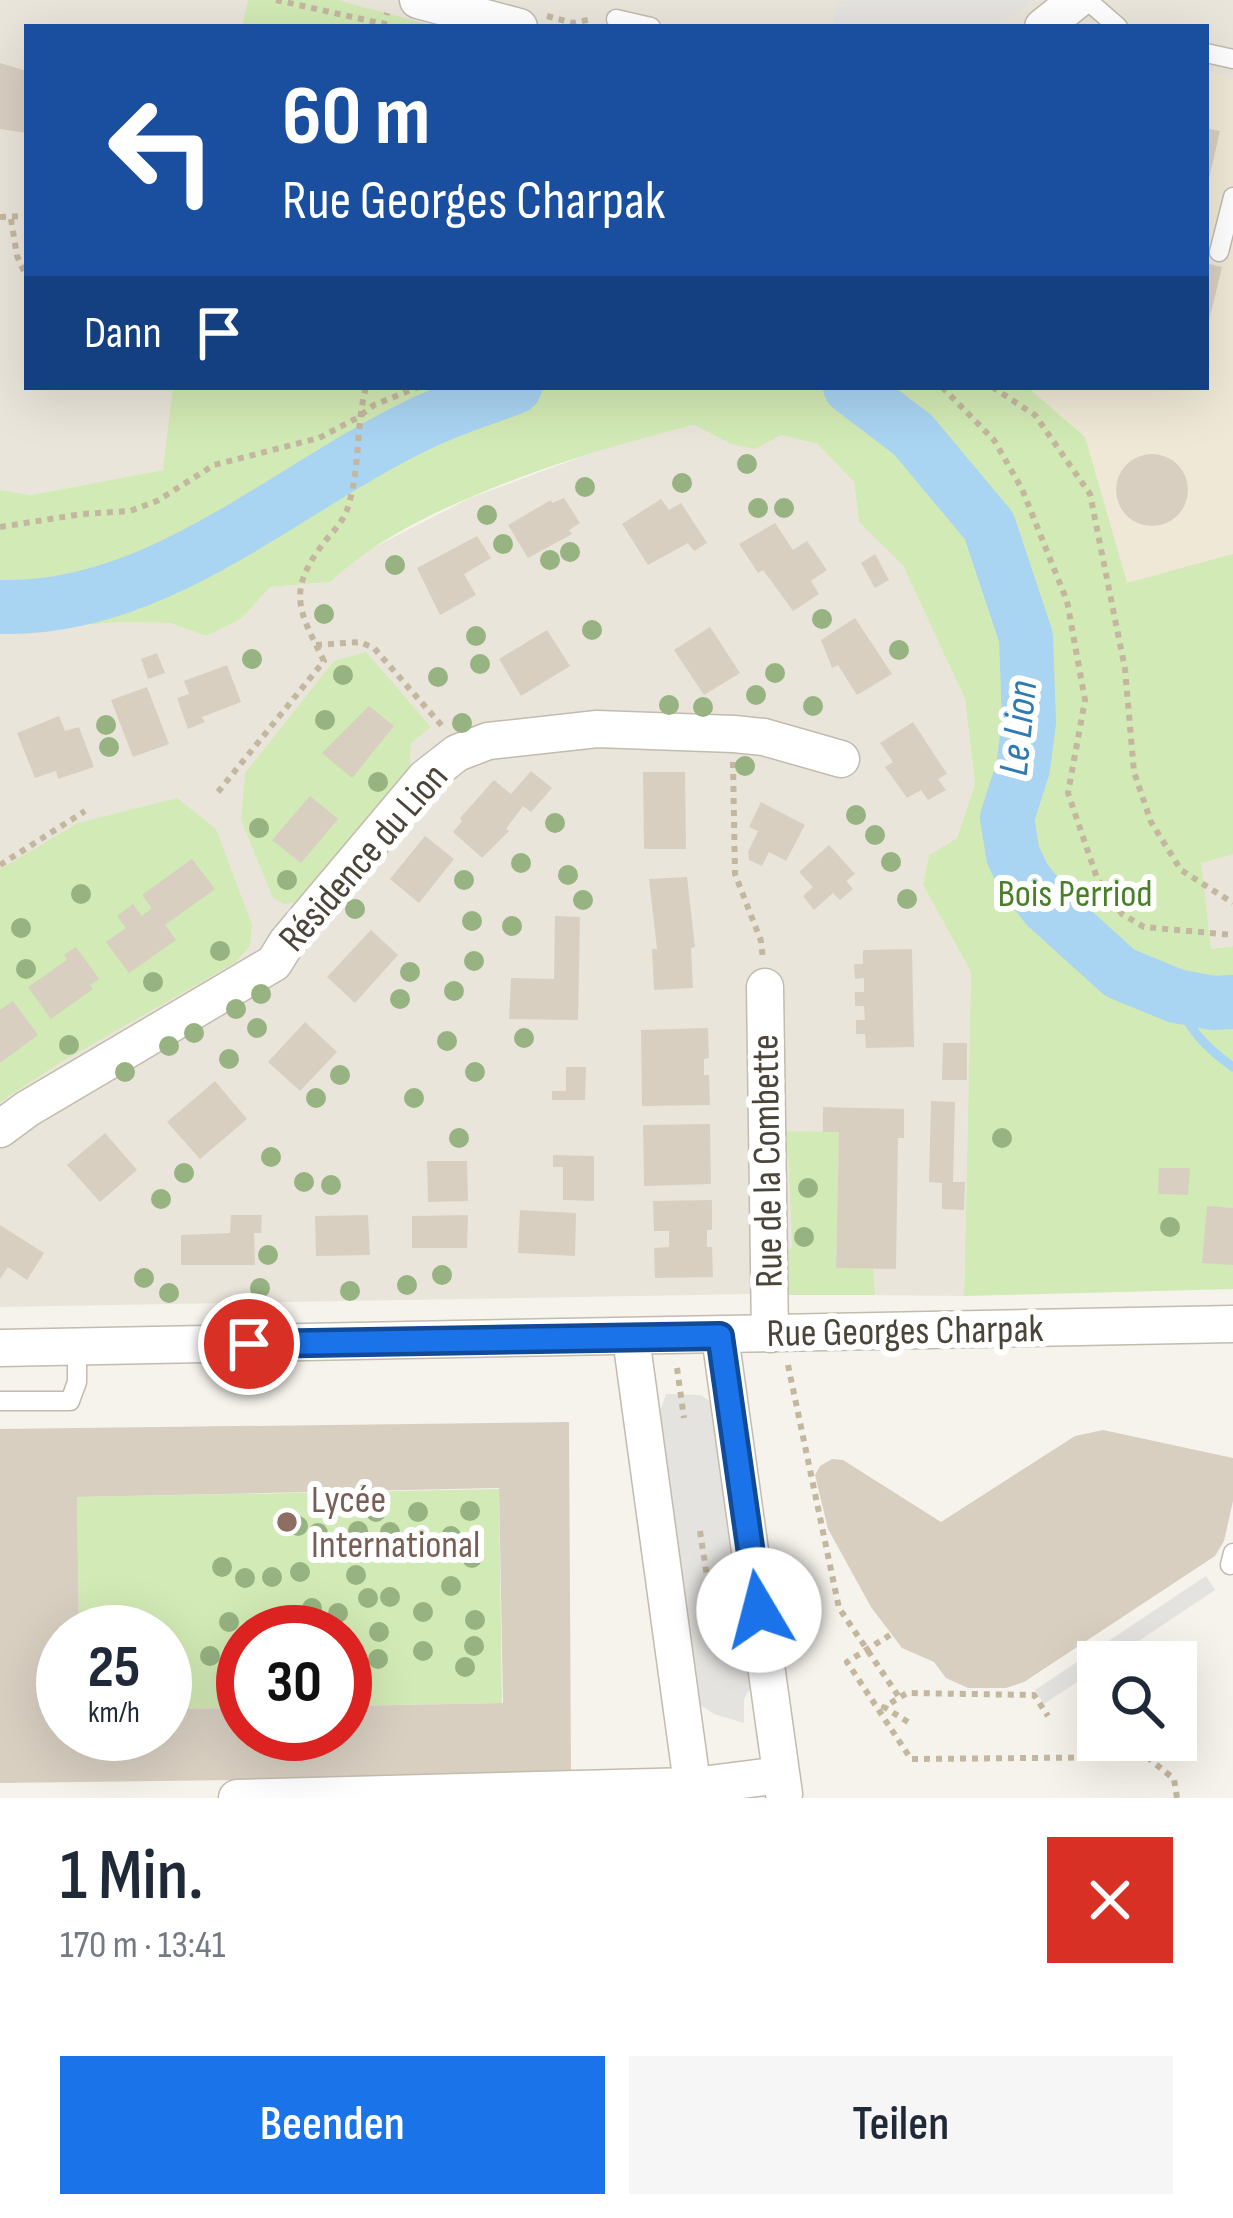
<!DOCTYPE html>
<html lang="de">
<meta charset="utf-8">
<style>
:root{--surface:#fff;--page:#f6f6f7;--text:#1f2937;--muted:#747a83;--accent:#1a73e8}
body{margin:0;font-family:"Sofia Sans Condensed",sans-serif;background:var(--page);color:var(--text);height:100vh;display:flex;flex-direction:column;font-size:45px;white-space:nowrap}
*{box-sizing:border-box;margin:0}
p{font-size:39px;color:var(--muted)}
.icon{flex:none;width:66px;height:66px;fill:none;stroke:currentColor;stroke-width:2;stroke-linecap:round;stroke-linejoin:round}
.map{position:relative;height:1798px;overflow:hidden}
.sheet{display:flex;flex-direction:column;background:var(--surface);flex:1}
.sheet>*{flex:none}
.top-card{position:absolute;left:24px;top:24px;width:1185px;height:366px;border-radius:0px;box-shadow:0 12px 48px #0002;background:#1a4fa0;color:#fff;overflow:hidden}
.tools{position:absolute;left:1077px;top:1641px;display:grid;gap:24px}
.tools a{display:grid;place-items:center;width:120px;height:120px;border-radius:0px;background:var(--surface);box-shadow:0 12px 48px #0002;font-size:60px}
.speed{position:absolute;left:36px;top:1605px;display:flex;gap:24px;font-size:60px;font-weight:700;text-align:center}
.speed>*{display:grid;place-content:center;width:156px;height:156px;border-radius:50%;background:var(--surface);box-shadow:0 12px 48px #0002;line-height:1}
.speed small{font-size:30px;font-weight:400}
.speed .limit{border:18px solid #d22;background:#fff;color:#111}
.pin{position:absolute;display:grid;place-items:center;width:102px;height:102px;color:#fff;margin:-51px;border:6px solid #fff;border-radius:50%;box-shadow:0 3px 12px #0007}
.me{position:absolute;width:132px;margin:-66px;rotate:352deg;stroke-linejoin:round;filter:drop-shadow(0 0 9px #0008)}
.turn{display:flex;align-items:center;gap:42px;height:252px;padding:0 60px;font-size:54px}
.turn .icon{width:156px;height:156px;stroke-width:2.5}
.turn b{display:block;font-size:84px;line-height:102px}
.then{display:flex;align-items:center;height:114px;padding:0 60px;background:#0003;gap:24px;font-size:45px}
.round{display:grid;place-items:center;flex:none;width:126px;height:126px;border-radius:0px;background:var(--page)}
.overview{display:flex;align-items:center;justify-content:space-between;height:204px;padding:0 60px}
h1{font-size:72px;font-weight:600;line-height:90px}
.button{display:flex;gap:24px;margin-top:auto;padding:24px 60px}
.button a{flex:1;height:138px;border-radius:0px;background:var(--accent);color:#fff;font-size:48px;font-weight:600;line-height:138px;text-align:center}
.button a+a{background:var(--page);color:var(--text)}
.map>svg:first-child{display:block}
.residential{fill:#eae5da}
.education{fill:#efe8d6}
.green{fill:#d2eab5}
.parking{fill:#e5e3e0}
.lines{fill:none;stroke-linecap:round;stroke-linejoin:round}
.stream{stroke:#a9d4f2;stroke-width:9}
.river{stroke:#a9d4f2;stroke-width:54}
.building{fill:#d8cfc1;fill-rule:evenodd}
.lane-casing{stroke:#c2bbae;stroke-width:21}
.street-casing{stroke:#c2bbae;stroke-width:39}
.path{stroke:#c4b79f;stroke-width:6;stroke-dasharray:6 6;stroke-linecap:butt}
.lane{stroke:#fff;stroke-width:18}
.street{stroke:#fff;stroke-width:36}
.tree{fill:#97b381}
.route-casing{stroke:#114b97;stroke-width:30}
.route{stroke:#1a73e8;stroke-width:21}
.education-dot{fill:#8d6e63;stroke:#fff;stroke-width:4.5}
.labels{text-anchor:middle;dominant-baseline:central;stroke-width:12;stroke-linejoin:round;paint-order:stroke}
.street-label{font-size:39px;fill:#4b4439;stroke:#fff}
.park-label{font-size:39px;fill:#4a7f2a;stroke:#fff}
.education-label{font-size:39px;fill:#785e54;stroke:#fff;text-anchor:start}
.water-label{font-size:42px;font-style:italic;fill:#2e7ab2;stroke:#fff}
</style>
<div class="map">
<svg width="1233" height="1798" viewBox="0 0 1233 1798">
<rect width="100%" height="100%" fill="#f6f3ec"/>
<g class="residential">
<polygon points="0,0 1233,0 1233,946 1211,949 1200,862 1085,438 1027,387 1206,387 1206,27 27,27 27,387 173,387 164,470 31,495 0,490"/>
<polygon points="694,425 731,444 781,435 817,444 854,482 859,522 903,564 965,699 975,784 957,838 929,855 923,885 971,972 964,1296 750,1294 0,1307 0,631 123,622 170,623 206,636 241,619 270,587 331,582 357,556 470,498 621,442"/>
</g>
<polygon class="education" points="1206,71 1233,78 1233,554 1127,583 1085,437 1027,387 1206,387"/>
<g class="green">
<polygon points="248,0 337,0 438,27 242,27"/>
<path d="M173,387H1027L1085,437L1127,583L1233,554V854L1201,863L1211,949L1233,946V1289L964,1296L971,972L923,885L929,855L957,838L975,784L965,699L903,565L859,522L854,482L817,444L781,435L755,449L731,444L694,425C590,450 406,506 331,582L270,587L241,619L206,636L170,623L123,622L0,631V490L31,495L163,470Z"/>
<polygon points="366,652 431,727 411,743 409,772 299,902 284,904 273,898 241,820 245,773 334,661"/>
<polygon points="177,798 216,829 252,925 250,945 236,962 58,1064 0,1102 0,869 78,823"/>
<polygon points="778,1131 839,1132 836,1267 873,1269 875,1295 789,1295 782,1256 792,1247 789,1160 778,1150"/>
<polygon points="499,1489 502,1703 345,1706 345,1632 243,1632 243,1708 165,1709 165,1632 79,1632 77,1497"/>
</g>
<g class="parking">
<polygon points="848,0 1035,0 994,27 832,27 837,3"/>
<polygon points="666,1394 700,1395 717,1405 756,1678 744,1699 744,1723 714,1714 694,1701 656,1423"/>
<polygon points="1206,1576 1215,1590 1107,1662 1098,1662 1098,1668 1044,1704 1035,1690"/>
</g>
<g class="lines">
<path class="stream" d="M1176,996C1188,1029 1205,1047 1233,1067"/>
<g class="river">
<polyline points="850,387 913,435 989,526 1026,637 1029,722 1023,768 1007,818 1013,855 1024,878 1047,907 1120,973 1176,996 1213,1003 1233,1002"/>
<path d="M0,607C159,611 284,489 420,424C451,409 484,399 515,387"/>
</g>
</g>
<g class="building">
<polygon points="0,63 27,71 27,133 0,129"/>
<polygon points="1206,128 1220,131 1208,183 1206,182"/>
<polygon points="1206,263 1222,267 1208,325 1206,325"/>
<circle cx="1152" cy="490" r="36"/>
<polygon points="564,498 580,523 569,530 572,534 528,558 508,525 551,500 552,503"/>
<polygon points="661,499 669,510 681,503 707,543 694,551 688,543 648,565 622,524"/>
<polygon points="775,523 793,550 807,541 827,570 811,581 819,594 793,611 763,570 758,573 739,544"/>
<polygon points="477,536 491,558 464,574 476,595 440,615 417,568"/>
<polygon points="875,554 889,580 875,588 861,563"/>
<polygon points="855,618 892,674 857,695 838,665 832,668 821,640"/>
<polygon points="710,627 740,673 704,695 674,650"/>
<polygon points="547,630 570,666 521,696 499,659"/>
<polygon points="157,653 165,673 148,679 141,659"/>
<polygon points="227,665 241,702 202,717 205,722 188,729 177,698 189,694 184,681"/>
<polygon points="147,687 169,744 133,757 111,700"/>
<polygon points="369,706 394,726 352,778 322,753"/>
<polygon points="59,716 65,731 79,727 94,767 58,779 56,771 35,778 17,733"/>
<polygon points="913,722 947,774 938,779 946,790 928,800 921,790 907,798 885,767 893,762 880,743"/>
<polygon points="531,771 552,788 531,812 523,806 506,829 509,831 482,858 453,832 462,821 460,818 494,780 511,794"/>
<polygon points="643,772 685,772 686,849 644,849"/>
<polygon points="310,796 338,819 301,863 272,840"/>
<polygon points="761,802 805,825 786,861 769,852 762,866 749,860 748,852 758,831 749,827"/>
<polygon points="425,836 454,859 419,903 390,879"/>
<polygon points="829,845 855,874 846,881 853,889 840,900 833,893 814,910 803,896 813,887 799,872"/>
<polygon points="192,859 215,889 165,925 176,940 129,973 106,942 126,928 117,916 133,904 142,916 152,908 142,895"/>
<polygon points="687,877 695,947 691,948 693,988 654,990 652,949 657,949 649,879"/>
<polygon points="555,916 580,917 578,1020 509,1019 511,978 554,979"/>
<polygon points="371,930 398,955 355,1003 327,977"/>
<polygon points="76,947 99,979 90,985 93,989 51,1019 28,987 67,960 64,955"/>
<polygon points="912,949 914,1047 866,1048 865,1034 856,1034 856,1020 865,1020 864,1006 855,1006 855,992 864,992 864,978 855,979 854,964 863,964 863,950"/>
<polygon points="13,1001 38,1035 0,1063 0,1010"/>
<polygon points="305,1022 337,1052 300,1091 268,1062"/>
<polygon points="708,1028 709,1058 704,1059 704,1075 709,1075 710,1105 642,1106 641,1030"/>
<polygon points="943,1043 967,1043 967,1080 942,1080"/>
<polygon points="566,1067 586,1067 585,1100 552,1100 552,1091 566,1091"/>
<polygon points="215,1081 247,1119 200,1159 167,1122"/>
<polygon points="931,1101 955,1102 953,1182 965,1182 964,1210 942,1209 942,1183 929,1182"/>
<polygon points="823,1107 904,1109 904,1138 898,1138 896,1269 836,1268 839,1132 823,1132"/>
<polygon points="710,1124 711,1184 644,1186 643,1125"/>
<polygon points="105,1133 137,1170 100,1202 67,1165"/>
<polygon points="553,1155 594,1156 594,1201 563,1200 563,1167 553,1167"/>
<polygon points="427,1161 467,1161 468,1201 428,1202"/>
<polygon points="1159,1168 1190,1168 1188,1195 1158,1194"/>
<polygon points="712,1200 712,1230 707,1230 707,1247 712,1247 713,1277 655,1278 654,1248 669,1247 669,1231 654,1231 653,1201"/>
<polygon points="1207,1206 1233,1208 1233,1265 1202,1263"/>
<polygon points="520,1210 576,1213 575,1256 518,1253"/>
<polygon points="231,1215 262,1215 261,1233 254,1233 255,1265 181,1265 181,1235 230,1233"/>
<polygon points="368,1215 370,1255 316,1256 315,1216"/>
<polygon points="468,1215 467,1248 412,1248 412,1216"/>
<polygon points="0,1225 44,1253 27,1280 8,1267 0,1279"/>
<path d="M569,1422L571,1776L0,1783V1429ZM499,1488L503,1703L345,1706V1734H243V1708L165,1709V1734H63V1632H79L77,1497Z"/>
<polygon points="1103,1430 1233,1458 1233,1501 1224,1541 1215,1556 1024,1682 1006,1688 968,1688 946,1678 934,1662 902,1648 871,1607 828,1529 815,1475 820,1466 832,1459 843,1460 941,1522 1075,1436"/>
</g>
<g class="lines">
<defs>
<g id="lane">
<polyline points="1087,0 1118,27"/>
<polyline points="616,19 651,27"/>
<polyline points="1206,53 1233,59"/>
<polyline points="1219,252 1233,197"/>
<polyline points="0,1401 70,1401 77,1382 77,1347"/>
<polyline points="1230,1565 1233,1553"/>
</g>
<g id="street">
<polyline points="418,0 519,27"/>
<polyline points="1043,27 1077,0"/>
<polyline points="765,987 770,1334"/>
<polyline points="0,1129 27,1109 274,963 287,942 425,778 457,753 488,741 597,729 734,734 764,737 841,759"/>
<polyline points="720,1336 784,1794"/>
<polyline points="631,1338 694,1798"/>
<polyline points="0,1348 1233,1324"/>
<polyline points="237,1798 693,1786 781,1775"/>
</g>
</defs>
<use href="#lane" class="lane-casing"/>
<use href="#street" class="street-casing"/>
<g class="path">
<polyline points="276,0 384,24 387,13"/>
<polyline points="547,16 573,23 592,19"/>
<polyline points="0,217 27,216"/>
<polyline points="11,219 17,256 27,278"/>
<polyline points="942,387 994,440 1022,489 1067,601 1085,700 1068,793 1097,878 1122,914 1144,927 1233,935"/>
<polyline points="992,387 1035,415 1090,494 1125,669 1134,772 1151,822 1181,870 1233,903"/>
<polyline points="0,527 82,514 130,511 157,501 214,465 319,438 357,418 374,405 418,387"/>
<polyline points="316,645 360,642 374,648 443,727"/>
<polyline points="733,762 735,874 761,941 763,959"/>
<path d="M218,792L324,661C298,609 286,591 326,540C337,527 346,518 350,500C360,463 356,425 366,387"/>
<polyline points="0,865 85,811"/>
<polyline points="788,1365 839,1608 899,1697"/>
<polyline points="677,1368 684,1418"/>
<polyline points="700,1531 707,1577"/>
<polyline points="890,1635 847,1662 911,1759 1147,1757"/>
<polyline points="908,1722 884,1707 907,1693 1034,1695 1048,1716"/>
<polyline points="1145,1740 1147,1757"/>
<polyline points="1147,1757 1174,1779 1177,1798"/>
</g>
<use href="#lane" class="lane"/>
<use href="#street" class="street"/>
</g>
<g class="tree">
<circle cx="747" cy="464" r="10"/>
<circle cx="682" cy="483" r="10"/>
<circle cx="585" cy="487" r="10"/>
<circle cx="758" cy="508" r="10"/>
<circle cx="784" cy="508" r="10"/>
<circle cx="487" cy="515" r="10"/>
<circle cx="503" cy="544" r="10"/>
<circle cx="570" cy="552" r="10"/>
<circle cx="550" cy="560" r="10"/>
<circle cx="395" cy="565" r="10"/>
<circle cx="324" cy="614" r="10"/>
<circle cx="822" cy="619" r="10"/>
<circle cx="592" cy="630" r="10"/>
<circle cx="476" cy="636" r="10"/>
<circle cx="899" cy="650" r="10"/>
<circle cx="252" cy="659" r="10"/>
<circle cx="480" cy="664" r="10"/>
<circle cx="775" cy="673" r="10"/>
<circle cx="343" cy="675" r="10"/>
<circle cx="438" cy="677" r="10"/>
<circle cx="756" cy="695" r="10"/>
<circle cx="669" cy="705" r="10"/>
<circle cx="813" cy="706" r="10"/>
<circle cx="703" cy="707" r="10"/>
<circle cx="325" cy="720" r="10"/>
<circle cx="462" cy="723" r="10"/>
<circle cx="106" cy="725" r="10"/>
<circle cx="109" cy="747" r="10"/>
<circle cx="745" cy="766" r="10"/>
<circle cx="378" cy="782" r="10"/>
<circle cx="856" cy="815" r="10"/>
<circle cx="555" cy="823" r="10"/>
<circle cx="259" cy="828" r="10"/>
<circle cx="875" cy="835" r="10"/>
<circle cx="891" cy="862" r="10"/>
<circle cx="521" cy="863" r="10"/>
<circle cx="568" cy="875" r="10"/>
<circle cx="287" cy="880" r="10"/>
<circle cx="464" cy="880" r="10"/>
<circle cx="81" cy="894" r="10"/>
<circle cx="907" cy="899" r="10"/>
<circle cx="583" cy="900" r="10"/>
<circle cx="355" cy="909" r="10"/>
<circle cx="472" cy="921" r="10"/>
<circle cx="512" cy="926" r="10"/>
<circle cx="21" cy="928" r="10"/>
<circle cx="220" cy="951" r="10"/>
<circle cx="474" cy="961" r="10"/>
<circle cx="26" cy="969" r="10"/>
<circle cx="410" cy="972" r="10"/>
<circle cx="153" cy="982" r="10"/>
<circle cx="454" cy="991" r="10"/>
<circle cx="261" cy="994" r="10"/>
<circle cx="400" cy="999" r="10"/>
<circle cx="236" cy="1009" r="10"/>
<circle cx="257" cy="1028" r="10"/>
<circle cx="194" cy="1033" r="10"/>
<circle cx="524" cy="1038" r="10"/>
<circle cx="447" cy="1041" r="10"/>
<circle cx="69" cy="1045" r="10"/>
<circle cx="169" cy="1046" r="10"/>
<circle cx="229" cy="1059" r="10"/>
<circle cx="125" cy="1072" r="10"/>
<circle cx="475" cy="1072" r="10"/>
<circle cx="340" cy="1075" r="10"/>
<circle cx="316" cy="1098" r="10"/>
<circle cx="414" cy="1098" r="10"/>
<circle cx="459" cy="1138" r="10"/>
<circle cx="1002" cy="1138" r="10"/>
<circle cx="271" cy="1157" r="10"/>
<circle cx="184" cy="1173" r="10"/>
<circle cx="304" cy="1182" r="10"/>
<circle cx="331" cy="1185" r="10"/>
<circle cx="808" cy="1188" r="10"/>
<circle cx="161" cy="1199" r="10"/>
<circle cx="1170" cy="1227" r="10"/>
<circle cx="804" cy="1237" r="10"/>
<circle cx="268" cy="1255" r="10"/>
<circle cx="442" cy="1275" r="10"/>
<circle cx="144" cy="1278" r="10"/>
<circle cx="407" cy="1285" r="10"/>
<circle cx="260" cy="1288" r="10"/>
<circle cx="350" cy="1291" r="10"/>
<circle cx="169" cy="1293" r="10"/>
<circle cx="470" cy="1511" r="10"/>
<circle cx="376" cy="1512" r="10"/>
<circle cx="418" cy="1512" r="10"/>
<circle cx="298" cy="1526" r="10"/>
<circle cx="358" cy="1531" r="10"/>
<circle cx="390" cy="1532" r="10"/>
<circle cx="318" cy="1533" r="10"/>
<circle cx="451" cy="1536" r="10"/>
<circle cx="472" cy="1558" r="10"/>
<circle cx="222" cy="1567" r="10"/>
<circle cx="300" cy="1572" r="10"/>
<circle cx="356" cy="1575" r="10"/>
<circle cx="272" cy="1577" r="10"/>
<circle cx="245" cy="1578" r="10"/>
<circle cx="451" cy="1586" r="10"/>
<circle cx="390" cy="1597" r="10"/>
<circle cx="368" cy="1598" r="10"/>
<circle cx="312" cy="1608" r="10"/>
<circle cx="423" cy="1612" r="10"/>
<circle cx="338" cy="1613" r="10"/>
<circle cx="475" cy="1620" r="10"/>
<circle cx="229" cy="1622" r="10"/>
<circle cx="379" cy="1632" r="10"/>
<circle cx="474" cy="1646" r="10"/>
<circle cx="423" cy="1651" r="10"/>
<circle cx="210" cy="1656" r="10"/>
<circle cx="378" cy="1659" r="10"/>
<circle cx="465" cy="1667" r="10"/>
</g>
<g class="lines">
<defs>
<polyline id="route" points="249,1344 720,1336 759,1610"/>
</defs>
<use href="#route" class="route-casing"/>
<use href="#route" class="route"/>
</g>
<circle class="education-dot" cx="287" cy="1522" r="12"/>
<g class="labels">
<g class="street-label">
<text transform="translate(364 858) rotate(-49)">Résidence du Lion</text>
<text transform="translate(768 1161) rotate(-91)">Rue de la Combette</text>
<text transform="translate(905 1332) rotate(-1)">Rue Georges Charpak</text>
</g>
<g class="park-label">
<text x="1075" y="894">Bois Perriod</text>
</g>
<g class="education-label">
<text x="311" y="1500">Lycée<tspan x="311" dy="45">International</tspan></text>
</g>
<g class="water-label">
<text transform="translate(1019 728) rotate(-84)">Le Lion</text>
</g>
</g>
</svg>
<div class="tools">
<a><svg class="icon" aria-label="search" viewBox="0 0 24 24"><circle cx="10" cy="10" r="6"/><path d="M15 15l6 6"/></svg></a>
</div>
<div class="speed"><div>25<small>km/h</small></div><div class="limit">30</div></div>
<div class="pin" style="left:249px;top:1344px;background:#d93025"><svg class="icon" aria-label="arrive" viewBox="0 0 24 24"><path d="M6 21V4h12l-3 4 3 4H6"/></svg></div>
<svg class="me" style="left:759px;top:1610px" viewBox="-20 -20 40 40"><circle r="19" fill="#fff"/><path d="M0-13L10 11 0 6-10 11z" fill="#1a73e8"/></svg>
<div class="top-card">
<div class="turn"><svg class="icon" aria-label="left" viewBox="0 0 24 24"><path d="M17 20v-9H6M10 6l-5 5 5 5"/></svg><div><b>60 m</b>Rue Georges Charpak</div></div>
<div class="then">Dann<svg class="icon" aria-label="arrive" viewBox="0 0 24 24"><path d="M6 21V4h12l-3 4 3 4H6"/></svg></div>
</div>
</div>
<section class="sheet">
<div class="overview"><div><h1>1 Min.</h1><p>170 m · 13:41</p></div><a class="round" style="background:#d93025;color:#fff"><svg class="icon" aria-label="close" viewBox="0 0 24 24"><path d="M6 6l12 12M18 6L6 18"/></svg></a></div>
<div class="button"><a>Beenden</a><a>Teilen</a></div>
</section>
